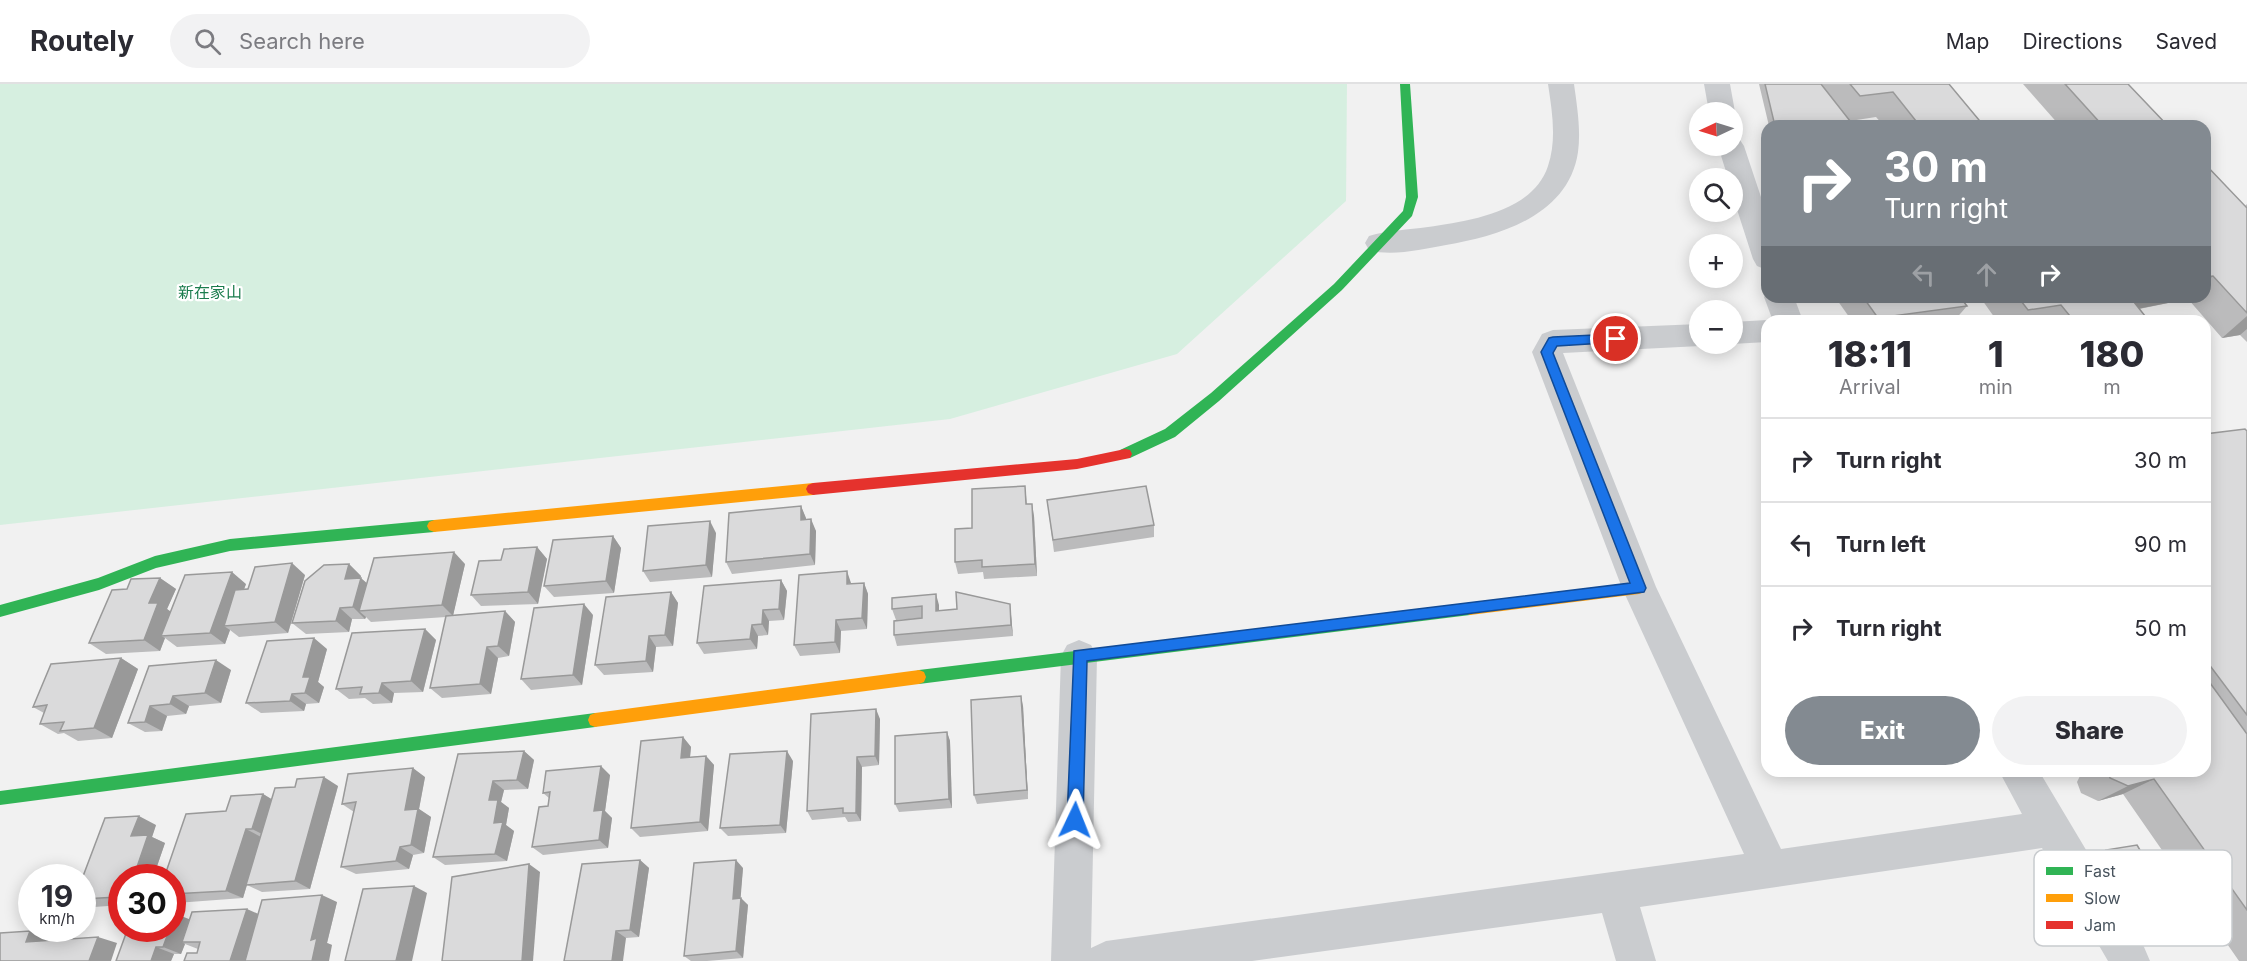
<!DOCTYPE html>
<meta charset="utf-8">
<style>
:root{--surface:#fff;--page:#f2f2f3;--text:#2b2b33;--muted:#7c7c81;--line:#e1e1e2;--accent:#838a91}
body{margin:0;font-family:Inter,"Noto Sans JP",sans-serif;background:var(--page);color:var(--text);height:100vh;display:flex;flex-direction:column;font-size:22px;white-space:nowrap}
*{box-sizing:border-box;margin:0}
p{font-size:20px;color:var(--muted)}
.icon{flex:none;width:33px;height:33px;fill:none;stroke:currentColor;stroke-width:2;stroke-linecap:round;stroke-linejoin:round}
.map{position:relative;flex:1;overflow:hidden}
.sheet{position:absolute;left:1761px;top:231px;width:450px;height:462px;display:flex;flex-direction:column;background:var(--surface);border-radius:18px;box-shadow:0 3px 15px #0003}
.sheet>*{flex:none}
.hud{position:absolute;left:1761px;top:36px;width:450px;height:183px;border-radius:18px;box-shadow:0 3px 15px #0003;background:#838a91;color:#fff;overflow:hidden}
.needle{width:39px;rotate:266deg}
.buttons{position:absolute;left:1689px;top:18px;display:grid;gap:12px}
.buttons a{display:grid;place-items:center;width:54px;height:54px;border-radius:50%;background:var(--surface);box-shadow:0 3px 15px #0003;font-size:30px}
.speed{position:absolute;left:18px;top:780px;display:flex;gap:12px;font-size:30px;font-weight:700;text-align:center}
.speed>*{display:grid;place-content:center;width:78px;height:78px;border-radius:50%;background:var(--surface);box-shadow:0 3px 15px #0003;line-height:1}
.speed small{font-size:15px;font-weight:400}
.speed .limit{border:9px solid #d22;background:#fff;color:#111}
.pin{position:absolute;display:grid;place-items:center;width:51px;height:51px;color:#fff;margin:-26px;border:3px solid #fff;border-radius:50%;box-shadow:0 2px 6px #0007}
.me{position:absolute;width:66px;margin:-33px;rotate:2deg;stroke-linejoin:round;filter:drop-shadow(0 0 4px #0008)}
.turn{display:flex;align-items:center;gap:21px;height:126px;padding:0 24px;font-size:27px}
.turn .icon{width:78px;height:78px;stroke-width:2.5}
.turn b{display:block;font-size:42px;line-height:51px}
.lanes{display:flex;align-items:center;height:57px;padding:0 24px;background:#0003;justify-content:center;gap:30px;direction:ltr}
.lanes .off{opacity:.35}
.eta{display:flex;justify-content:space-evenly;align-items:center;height:102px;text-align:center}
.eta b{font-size:36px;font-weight:800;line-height:42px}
.cta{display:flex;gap:12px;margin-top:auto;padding:12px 24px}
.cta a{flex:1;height:69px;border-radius:36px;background:var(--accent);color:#fff;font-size:24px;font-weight:800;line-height:69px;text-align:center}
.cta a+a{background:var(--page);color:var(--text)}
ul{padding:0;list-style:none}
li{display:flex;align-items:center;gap:18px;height:84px;padding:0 24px;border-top:2px solid var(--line)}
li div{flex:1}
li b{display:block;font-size:22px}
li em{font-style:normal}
header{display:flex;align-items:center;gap:36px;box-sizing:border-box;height:84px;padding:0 30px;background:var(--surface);border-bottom:2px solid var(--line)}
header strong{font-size:28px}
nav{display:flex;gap:33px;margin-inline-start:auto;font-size:21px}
.search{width:420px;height:54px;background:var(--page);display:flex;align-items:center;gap:15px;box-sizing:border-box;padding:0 21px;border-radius:33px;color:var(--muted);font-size:22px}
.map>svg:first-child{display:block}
.green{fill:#d6efe0}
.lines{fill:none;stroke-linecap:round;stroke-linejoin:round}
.street{fill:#cacccf;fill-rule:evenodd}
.fast{fill:#30b455;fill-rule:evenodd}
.slow{fill:#ff9f0a;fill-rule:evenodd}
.jam{fill:#e5322d;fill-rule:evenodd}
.wall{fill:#bbbbbc}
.shaded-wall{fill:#999}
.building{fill:#dadadb;stroke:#999;stroke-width:1.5}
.route{fill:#1a73e8;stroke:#114b97;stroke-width:1.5}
.labels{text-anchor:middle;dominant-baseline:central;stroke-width:4.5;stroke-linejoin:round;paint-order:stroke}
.park-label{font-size:16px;fill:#1b7d4e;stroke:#fff}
.key{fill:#fff;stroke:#c8cbce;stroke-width:1.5}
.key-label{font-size:16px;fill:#48535d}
</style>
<header>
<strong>Routely</strong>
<div class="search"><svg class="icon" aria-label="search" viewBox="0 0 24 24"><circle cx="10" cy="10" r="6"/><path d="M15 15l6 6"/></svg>Search here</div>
<nav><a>Map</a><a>Directions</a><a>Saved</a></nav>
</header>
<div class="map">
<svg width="2247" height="877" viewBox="0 0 2247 877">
<rect width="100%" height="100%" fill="#f1f1f1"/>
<polygon class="green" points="0,0 1347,0 1346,117 1177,270 950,335 0,441"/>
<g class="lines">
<g class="street">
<path d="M1548,0H1574C1577,22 1581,46 1578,68C1569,131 1500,152 1446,161C1422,165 1392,173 1369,166L1365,159L1369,152C1388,146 1408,146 1428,143C1469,137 1533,128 1548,82C1557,55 1552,27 1548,0Z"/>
<polygon points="1704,0 1730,0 1735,28 1732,32 1732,28 1709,28"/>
<polygon points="1732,53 1740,56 1744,62 1767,131 1767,186 1757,182 1753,175 1732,110 1732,94 1728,94 1718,62 1732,62"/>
<polygon points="1767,208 1767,213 1794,213 1803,237 1773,237 1764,213"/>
<polygon points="1767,236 1771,237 1767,237 1767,258 1732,260 1729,260 1732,260 1732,238"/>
<polygon points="1700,240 1700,260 1709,260 1700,262 1563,269 1656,503 1781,765 2022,730 1999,687 2039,687 2144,863 2150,877 2108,877 2042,764 1640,823 1656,877 1616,877 1602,829 1252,877 1051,877 1061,572 1067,561 1079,556 1091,561 1097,572 1091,864 1106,857 1744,770 1622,504 1532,268 1542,250 1553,246"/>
</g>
<g class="fast">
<polygon points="1400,0 1410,0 1418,113 1412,132 1342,206 1219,317 1175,353 1130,374 1120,374 1118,370 1120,366 1165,345 1211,309 1334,200 1403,127 1406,113"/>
<polygon points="434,436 439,438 441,442 439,446 434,448 230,467 156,484 99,506 0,533 0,521 98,494 155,472 230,455"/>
<polygon points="1470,519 1475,521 1477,525 1475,529 1470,531 919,600 914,598 912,593 914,588 919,586"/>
<polygon points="595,629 600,631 602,636 600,641 595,643 0,721 0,707"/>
</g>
<g class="slow">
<polygon points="813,399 818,401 820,405 818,409 813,411 434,448 429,446 427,442 429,438 434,436"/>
<polygon points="1639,498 1644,500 1646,504 1644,508 1639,510 1470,531 1465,529 1463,525 1465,521 1470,519"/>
<polygon points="919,586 924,588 926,593 924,598 919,600 595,643 590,641 588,636 590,631 595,629"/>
</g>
<polygon class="jam" points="1125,365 1130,366 1132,370 1130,374 1077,385 813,411 808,409 806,405 808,401 813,399 1077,375"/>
</g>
<g class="wall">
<polygon points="1759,0 1949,0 1984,42 1884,42 1876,33 1850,37 1854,42 1769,42"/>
<polygon points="2023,0 2128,0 2168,42 2060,42"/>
<polygon points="2205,80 2245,122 2247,120 2247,258 2240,251 2222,254 2188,215 2139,225 2149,237 1997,237 1980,213 2205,213"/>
<polygon points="1835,213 1960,213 1967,222 1954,237 1852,237"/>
<polygon points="2247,347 2247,877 2239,877 2123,710 2098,717 2081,709 2077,698 2081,690 2088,687 2205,687 2205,350"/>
<polygon points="1025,402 1027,420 1034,432 1037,492 984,495 983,488 958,490 955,478 972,444"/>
<polygon points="1047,416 1154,441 1154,453 1054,468"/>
<polygon points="801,422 806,435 816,447 815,481 732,490 726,478"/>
<polygon points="716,449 712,493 650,498 643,487"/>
<polygon points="613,452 621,464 614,509 554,513 544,502"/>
<polygon points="537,463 547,475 538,520 481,522 471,511 501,476"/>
<polygon points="349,480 361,492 360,494 367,499 465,480 453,531 505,527 515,538 509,572 498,574 491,610 442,614 430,604 446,533 371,538 366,533 365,535 352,535 349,548 306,550 292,539"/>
<polygon points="305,491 288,549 239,553 230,546 225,560 177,563 165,554 160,567 106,570 89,559 127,505 160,494 176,505 167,525 171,528 246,500 244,505"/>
<polygon points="781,496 787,507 784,536 769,537 768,551 758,552 757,565 704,570 697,559"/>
<polygon points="851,499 864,499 868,510 867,545 841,547 840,569 800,572 794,561"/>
<polygon points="671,508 678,519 673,562 656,563 653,588 604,591 595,581"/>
<polygon points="939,521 939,526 1011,531 1013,552 897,562 894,551 922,534 896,536 892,525"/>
<polygon points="593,531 582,601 531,606 521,595"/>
<polygon points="425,545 436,556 423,608 394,609 392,619 373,620 365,614 349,615 336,605"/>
<polygon points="327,565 318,598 324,603 319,619 306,620 304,627 261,629 246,619"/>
<polygon points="121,574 138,585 112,654 78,657 64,649 58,650 40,640 44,629 33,623"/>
<polygon points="149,582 231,586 221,619 189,622 186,630 167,632 162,647 145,648 128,639"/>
<polygon points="1023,622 1028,715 977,720 974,711"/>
<polygon points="880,635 879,681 862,683 861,737 848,738 845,733 812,736 807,727"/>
<polygon points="947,648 950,657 952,724 899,728 895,720"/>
<polygon points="683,653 691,663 690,673 706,672 714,681 708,747 640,753 631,744"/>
<polygon points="524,667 534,676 528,705 504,706 501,718 509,724 506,741 514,747 507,777 445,781 433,773 458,670"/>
<polygon points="793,677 786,749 728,752 720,744"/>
<polygon points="610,691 605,727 612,734 608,764 543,771 532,763 548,722 549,714 543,709"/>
<polygon points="425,693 419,725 431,733 424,769 413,771 409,785 356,790 341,783 354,728 342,720"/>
<polygon points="338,702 310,805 262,808 247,801 243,814 176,819 172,817 172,794 122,794 122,821 94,823 82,819 82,795 156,741 152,753 165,759 155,788 165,792 226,727 263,710 271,715"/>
<polygon points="2106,766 2158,797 2148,801 2118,805 2097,770"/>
<polygon points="640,776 649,784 639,853 626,854 564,877"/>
<polygon points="743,784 740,814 748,821 743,874 707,877 691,877 684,872"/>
<polygon points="337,818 327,859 332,861 198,865 185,860 181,870 174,870 171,877 116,877 190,835 258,830"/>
</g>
<g class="shaded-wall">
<polygon points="2213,192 2205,199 2205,193"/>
<polygon points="2121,213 2190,213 2188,215 2102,232"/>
<polygon points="2247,232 2247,245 2240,251 2222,254"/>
<polygon points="1032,420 1034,432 1037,492 1035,480"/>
<polygon points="801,422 806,434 806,448 801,436"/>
<polygon points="811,435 816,447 815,481 810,470"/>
<polygon points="710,437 716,449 712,493 706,481"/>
<polygon points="613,452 621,464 614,509 606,497"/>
<polygon points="537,463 547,475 538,520 528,508"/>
<polygon points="454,468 465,480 453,532 442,521"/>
<polygon points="292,479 305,491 288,549 275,538"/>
<polygon points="349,480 361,492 357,506 345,495"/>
<polygon points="847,487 851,499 847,500"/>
<polygon points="232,488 246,500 231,541 224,542 230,546 225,560 210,549"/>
<polygon points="160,494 176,505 167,525 174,530 161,552 165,554 160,567 144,556 149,519"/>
<polygon points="361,494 373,505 359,527 366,533 365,535 353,523"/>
<polygon points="781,496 787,507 784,536 779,525"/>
<polygon points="864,499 868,510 867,545 862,534"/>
<polygon points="671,508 678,519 673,562 665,551"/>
<polygon points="936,510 939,521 939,538 936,527"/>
<polygon points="584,520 593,531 582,601 573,591"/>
<polygon points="1010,520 1011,531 1013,552 1011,541"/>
<polygon points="340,524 352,535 349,548 336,537"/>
<polygon points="763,526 769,537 768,551 762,540"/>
<polygon points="505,527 515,538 509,572 498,562"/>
<polygon points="836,536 841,547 840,569 835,558"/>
<polygon points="752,541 758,552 757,565 750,555"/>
<polygon points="425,545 436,556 423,608 411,597"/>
<polygon points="649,552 656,563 653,588 646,577"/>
<polygon points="314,554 327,565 318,598 324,603 319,619 305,609 303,593"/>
<polygon points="487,563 498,574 491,610 480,600"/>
<polygon points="121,574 138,585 112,654 94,644"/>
<polygon points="216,576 231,586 221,619 205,609"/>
<polygon points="382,599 394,609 392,619 379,609"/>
<polygon points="292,610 306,620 304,627 290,617"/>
<polygon points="173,612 189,622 186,630 170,620"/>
<polygon points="1021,612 1023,622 1028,715 1027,706"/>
<polygon points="150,622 167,632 162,647 145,638"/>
<polygon points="876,625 880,635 879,681 875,672"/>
<polygon points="947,648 950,657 952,724 949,715"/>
<polygon points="683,653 691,663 689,683 681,674"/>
<polygon points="524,667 534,676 528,705 517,696"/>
<polygon points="787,667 793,677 786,749 780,741"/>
<polygon points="706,672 714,681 708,747 700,738"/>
<polygon points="857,673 862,683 861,737 856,729"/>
<polygon points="601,682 610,691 605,727 612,734 608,764 599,756 594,727"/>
<polygon points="413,684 425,693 419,725 431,733 424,769 411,761 405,726"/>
<polygon points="324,693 338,702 310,805 295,797"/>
<polygon points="2154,695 2123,710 2098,717 2128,702"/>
<polygon points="493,697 504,706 501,718 509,724 506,741 514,747 507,777 495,770 489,716"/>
<polygon points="263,710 278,719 268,753 252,745"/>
<polygon points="139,732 156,741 152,753 165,759 155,788 166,792 165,794 145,794 136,786 131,752"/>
<polygon points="246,745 261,753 243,814 226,807"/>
<polygon points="400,763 413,771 409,785 396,777"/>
<polygon points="640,776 649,784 639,853 630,846"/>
<polygon points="736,776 743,784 740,822 733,815"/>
<polygon points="529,780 540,788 533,877 522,877"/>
<polygon points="122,802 122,814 118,813"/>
<polygon points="414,802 427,809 412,877 396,877"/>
<polygon points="322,811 337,818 327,859 332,861 329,877 312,877 311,856"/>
<polygon points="741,814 748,821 743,874 736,867"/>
<polygon points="247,825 263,832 249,877 230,877"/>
<polygon points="176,830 194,837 182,858 185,860 181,870 163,863 170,844 172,844 172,839"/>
<polygon points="30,847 50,854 46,864 26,858"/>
<polygon points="616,847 626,854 623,877 612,877"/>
<polygon points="98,853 117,859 111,877 89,877"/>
<polygon points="156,863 174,870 171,877 151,877"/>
</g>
<g class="building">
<polygon points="1765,0 1821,0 1854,42 1775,42"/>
<polygon points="1850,0 1949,0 1984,42 1920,42 1893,8 1860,12"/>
<polygon points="2065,0 2128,0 2168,42 2103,42"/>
<polygon points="2205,80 2247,124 2247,229 2213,192 2205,193"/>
<polygon points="1863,213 1960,213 1967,222 1878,234"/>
<polygon points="2018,213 2130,213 2149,237 2074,237 2061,221 2028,226"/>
<polygon points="2245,345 2247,347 2247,631 2205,575 2205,350"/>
<polygon points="1025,402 1026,420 1032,420 1035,480 982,483 982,476 955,478 955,445 972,444 972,405"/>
<polygon points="1146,402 1154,441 1053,456 1047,416"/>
<polygon points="801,422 801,436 811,435 810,470 726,478 729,429"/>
<polygon points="710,437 706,481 643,487 648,442"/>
<polygon points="613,452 606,497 544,502 553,456"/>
<polygon points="537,463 528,508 471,511 479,477 501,476 504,465"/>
<polygon points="454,468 442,521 359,527 374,474"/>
<polygon points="292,479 275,538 224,542 235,506 248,505 255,483"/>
<polygon points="349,480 345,495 361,494 353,523 340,524 336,537 292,539 305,497 324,481"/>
<polygon points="847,487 847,500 864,499 862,534 836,536 835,558 794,561 799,491"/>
<polygon points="232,488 210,549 161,552 185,491"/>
<polygon points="160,494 149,519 158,519 144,556 89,559 112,506 127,505 131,495"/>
<polygon points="781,496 779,525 763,526 762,540 752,541 750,555 697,559 704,502"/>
<polygon points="671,508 665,551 649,552 646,577 595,581 606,513"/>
<polygon points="956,508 1010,520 1011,541 894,551 894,537 922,534 922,522 892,525 892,514 936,510 936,527 957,525"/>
<polygon points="584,520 573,591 521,595 534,524"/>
<polygon points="505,527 498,562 487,563 480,600 430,604 446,532"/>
<polygon points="425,545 411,597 382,599 379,609 360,610 362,603 336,605 352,549"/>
<polygon points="314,554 303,593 310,593 305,609 292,610 290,617 246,619 267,557"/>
<polygon points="121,574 94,644 60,647 64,638 40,640 47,621 33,623 51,580"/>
<polygon points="216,576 205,609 173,612 170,620 150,622 145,638 128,639 149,582"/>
<polygon points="2205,592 2247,650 2247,826 2154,695 2128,702 2110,694 2108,687 2205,687"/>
<polygon points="1021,612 1027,706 974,711 971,616"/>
<polygon points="876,625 875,672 857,673 856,729 843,729 843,724 807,727 811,630"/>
<polygon points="947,648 949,715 895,720 895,652"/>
<polygon points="683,653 681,674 706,672 700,738 631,744 641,657"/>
<polygon points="524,667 517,696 493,697 489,716 498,716 494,739 503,738 495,770 433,773 458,670"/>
<polygon points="787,667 780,741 720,744 730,670"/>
<polygon points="601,682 594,727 603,726 599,756 532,763 539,723 548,722 550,708 543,709 546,687"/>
<polygon points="413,684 405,726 418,725 411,761 400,763 396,777 341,783 356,718 342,720 348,690"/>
<polygon points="324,693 295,797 246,801 275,704 295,703 297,695"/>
<polygon points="263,710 252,745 246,745 226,807 172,810 172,794 164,794 186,730 226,727 231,712"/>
<polygon points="139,732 131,752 148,751 136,786 148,785 145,794 122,794 122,802 118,813 82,815 82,795 105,734"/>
<polygon points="2137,761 2158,797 2127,801 2106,766"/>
<polygon points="640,776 630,846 616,847 612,877 564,877 582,780"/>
<polygon points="736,776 733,815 741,814 736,867 684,872 694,779"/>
<polygon points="529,780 522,877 442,877 452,793"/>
<polygon points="414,802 396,877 345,877 363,805"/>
<polygon points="322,811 311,856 317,854 312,877 245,877 262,816"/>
<polygon points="247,825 230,877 184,877 187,869 197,869 200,858 182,858 192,828"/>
<polygon points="172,830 176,830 172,839"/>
<polygon points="128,844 170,844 163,863 156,863 151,877 116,877"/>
<polygon points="30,847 26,858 98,853 89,877 0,877 0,849"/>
</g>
<polygon class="route" points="1616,250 1620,251 1620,258 1557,262 1553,269 1646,504 1644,508 1087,577 1083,736 1080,741 1075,744 1069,741 1067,736 1074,567 1630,499 1541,268 1549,254 1553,253"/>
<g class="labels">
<g class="park-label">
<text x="210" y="208">新在家山</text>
</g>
</g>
<rect x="2034" y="766" width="198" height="96" rx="9" class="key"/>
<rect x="2046" y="783" width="27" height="8" fill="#30b455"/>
<rect x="2046" y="810" width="27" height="8" fill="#ff9f0a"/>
<rect x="2046" y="837" width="27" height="8" fill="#e5322d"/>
<g class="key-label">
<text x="2084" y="793">Fast</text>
<text x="2084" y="820">Slow</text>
<text x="2084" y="847">Jam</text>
</g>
</svg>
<div class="buttons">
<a><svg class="needle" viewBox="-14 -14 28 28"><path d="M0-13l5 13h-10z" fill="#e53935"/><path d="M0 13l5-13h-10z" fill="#7c7c81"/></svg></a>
<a><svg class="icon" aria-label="search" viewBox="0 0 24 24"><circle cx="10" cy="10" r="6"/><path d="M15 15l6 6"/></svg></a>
<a>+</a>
<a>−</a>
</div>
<div class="speed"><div>19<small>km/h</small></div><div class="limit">30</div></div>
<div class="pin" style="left:1616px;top:255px;background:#d93025"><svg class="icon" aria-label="arrive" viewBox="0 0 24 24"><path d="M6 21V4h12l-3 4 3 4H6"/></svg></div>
<svg class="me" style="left:1075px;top:736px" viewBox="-20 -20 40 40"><path d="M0-17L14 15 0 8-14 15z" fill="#1a73e8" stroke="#fff" stroke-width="4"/></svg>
<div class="hud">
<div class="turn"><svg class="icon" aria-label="right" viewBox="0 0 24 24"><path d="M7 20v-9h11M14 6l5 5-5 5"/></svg><div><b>30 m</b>Turn right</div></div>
<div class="lanes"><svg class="icon off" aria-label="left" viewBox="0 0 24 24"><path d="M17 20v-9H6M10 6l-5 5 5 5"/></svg><svg class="icon off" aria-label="ahead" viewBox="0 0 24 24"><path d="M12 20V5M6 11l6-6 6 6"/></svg><svg class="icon" aria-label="right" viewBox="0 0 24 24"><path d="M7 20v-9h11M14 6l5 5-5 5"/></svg></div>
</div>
<section class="sheet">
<div class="eta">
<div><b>18:11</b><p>Arrival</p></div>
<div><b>1</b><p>min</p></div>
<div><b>180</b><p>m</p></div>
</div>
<ul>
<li><svg class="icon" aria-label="right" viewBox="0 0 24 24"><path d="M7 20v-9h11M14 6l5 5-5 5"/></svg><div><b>Turn right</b></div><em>30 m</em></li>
<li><svg class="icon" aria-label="left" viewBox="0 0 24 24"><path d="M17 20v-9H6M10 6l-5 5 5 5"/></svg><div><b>Turn left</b></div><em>90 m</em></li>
<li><svg class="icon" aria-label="right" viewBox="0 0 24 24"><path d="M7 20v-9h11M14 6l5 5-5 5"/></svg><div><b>Turn right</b></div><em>50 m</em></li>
</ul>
<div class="cta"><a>Exit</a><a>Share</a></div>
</section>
</div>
